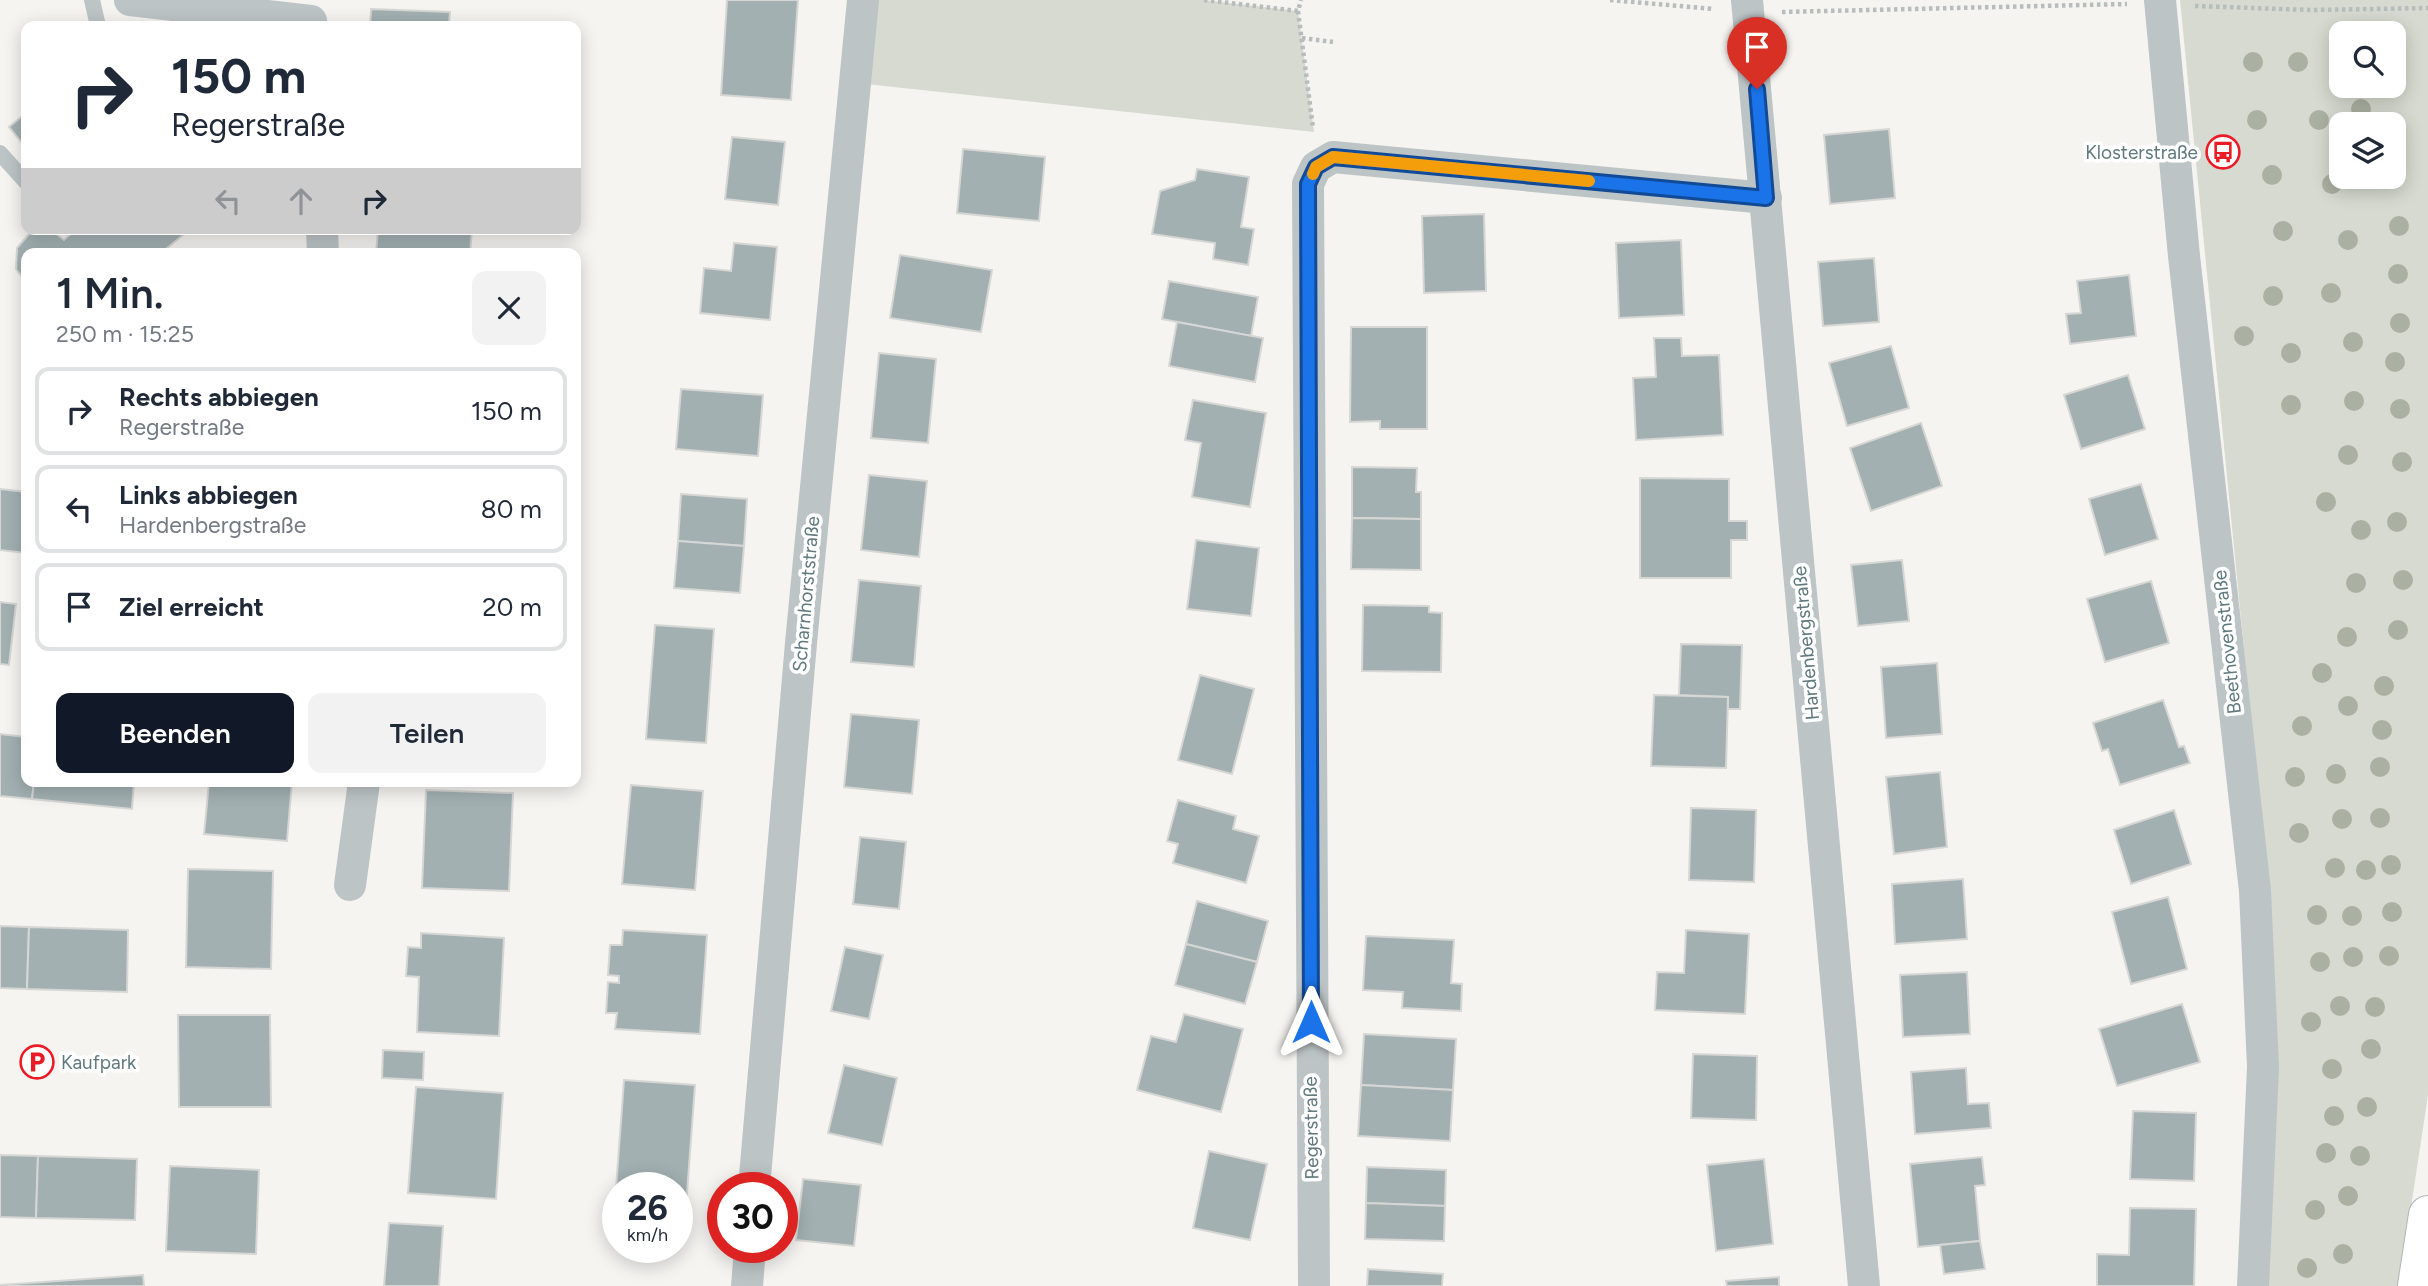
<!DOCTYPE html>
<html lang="de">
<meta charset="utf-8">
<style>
:root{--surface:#fff;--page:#f2f2f3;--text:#1f2937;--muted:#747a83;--line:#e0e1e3;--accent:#111827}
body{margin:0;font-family:Figtree,sans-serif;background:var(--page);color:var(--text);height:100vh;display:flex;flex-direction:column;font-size:26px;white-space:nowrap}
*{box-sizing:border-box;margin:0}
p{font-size:23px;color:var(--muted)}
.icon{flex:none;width:38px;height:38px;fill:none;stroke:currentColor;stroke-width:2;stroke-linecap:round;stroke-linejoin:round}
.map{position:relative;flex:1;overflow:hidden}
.details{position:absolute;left:21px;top:248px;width:560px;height:539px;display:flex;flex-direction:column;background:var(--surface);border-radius:14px;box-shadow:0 4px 18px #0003}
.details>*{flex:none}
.top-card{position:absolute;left:21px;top:21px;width:560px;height:214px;border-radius:14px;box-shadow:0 4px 18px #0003;background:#fff;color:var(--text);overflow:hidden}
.buttons{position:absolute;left:2329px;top:21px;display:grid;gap:14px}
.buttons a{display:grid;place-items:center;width:77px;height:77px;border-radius:14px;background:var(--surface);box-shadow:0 4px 18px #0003;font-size:35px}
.speed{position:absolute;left:602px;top:1172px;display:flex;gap:14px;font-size:35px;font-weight:700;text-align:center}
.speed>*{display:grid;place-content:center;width:91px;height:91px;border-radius:50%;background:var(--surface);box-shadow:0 4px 18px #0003;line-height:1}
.speed small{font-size:18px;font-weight:400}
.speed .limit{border:10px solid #d22;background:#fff;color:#111}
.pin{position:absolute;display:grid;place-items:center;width:60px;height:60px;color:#fff;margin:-72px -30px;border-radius:50% 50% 50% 0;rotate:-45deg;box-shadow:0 0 7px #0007}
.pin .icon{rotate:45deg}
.me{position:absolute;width:77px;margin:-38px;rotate:0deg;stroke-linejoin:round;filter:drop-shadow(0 0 5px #0008)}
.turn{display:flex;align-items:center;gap:24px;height:147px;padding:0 35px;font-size:32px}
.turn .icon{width:91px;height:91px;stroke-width:2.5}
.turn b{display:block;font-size:49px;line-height:60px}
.lanes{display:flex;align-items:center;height:66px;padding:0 35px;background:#0003;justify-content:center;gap:35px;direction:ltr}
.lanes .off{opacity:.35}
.round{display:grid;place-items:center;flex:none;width:74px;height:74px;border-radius:14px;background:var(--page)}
.summary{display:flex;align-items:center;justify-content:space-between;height:119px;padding:0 35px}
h1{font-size:42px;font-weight:600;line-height:52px}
.action{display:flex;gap:14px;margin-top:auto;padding:14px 35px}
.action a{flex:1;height:80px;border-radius:14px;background:var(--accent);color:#fff;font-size:28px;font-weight:600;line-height:80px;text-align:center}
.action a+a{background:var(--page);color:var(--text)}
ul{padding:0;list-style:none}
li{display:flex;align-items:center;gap:21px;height:88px;margin:0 14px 10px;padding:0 21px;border:4px solid var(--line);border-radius:14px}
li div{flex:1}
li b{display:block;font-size:26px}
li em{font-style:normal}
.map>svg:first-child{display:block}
.green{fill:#d6dad0;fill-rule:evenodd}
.building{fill:#a2b0b1;stroke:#d6d6d4;stroke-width:2}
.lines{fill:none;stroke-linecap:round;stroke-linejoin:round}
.highway-casing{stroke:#aeb6b7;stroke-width:40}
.path{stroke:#b7bcbd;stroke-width:4.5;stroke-dasharray:3.5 3.5;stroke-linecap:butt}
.lane{stroke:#bdc4c6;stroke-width:16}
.street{stroke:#bdc4c6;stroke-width:32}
.highway{stroke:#fff;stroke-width:38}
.tree{fill:#abb1a2}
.route-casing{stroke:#114b97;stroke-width:18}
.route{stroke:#1a73e8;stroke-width:12}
.slow{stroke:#f59e0b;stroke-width:12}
.labels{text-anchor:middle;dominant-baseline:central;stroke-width:7;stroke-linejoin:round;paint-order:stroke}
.poi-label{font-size:19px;fill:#5f797d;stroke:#fff;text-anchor:end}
.street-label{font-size:19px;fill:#5f797d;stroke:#fff}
</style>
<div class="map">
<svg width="2428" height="1286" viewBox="0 0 2428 1286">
<rect width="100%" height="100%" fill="#f5f4f1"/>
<g class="green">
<polygon points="863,0 1204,0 1298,11 1314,132 856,83"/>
<path d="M2180,0H2428V1095L2399,1286H2261L2268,892ZM2342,33H2394V86H2342ZM2342,124H2394V177H2342Z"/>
</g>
<g class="building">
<polygon points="727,0 798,0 791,100 721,95"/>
<polygon points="371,9 450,12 449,26 370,26"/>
<polygon points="26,113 26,148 9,127"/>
<polygon points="1889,129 1895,198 1830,204 1824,135"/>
<polygon points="732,137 785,142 778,205 725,199"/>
<polygon points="963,149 1045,157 1039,221 957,213"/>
<polygon points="1197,169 1249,177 1241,227 1254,229 1248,265 1213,259 1215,243 1152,234 1160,191 1195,180"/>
<polygon points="1484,214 1486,291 1424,293 1422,216"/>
<polygon points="50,229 64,240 76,229 190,229 160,254 26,254 26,282 16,269 17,248 29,234"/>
<polygon points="378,229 472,229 470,254 376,254"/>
<polygon points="1681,240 1684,315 1619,318 1616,243"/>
<polygon points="734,243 777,247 770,320 700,313 704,268 731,271"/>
<polygon points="900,255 992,270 981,332 890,318"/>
<polygon points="1874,258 1879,322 1823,326 1818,262"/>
<polygon points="2129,275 2136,336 2070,344 2066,314 2081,313 2077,281"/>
<polygon points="1169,281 1258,297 1251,336 1162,319"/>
<polygon points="1177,322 1263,338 1255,382 1169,366"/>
<polygon points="1351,327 1427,327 1427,429 1380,429 1380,421 1350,422"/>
<polygon points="1654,338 1681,338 1682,356 1719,355 1723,435 1636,440 1633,378 1656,377"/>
<polygon points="1891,346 1909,408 1847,426 1829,363"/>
<polygon points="879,353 936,359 928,443 871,438"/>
<polygon points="2128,375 2145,429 2081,449 2064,395"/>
<polygon points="681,389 763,395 758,456 676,449"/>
<polygon points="1193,400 1266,413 1250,507 1192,497 1201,443 1185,440"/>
<polygon points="1921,423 1942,486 1871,511 1850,448"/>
<polygon points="1352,467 1417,468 1416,492 1421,492 1421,519 1352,518"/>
<polygon points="869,475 927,481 919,557 861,550"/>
<polygon points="1640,478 1729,479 1729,521 1747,521 1747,540 1731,540 1731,578 1640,578"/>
<polygon points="2141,484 2158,539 2105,555 2089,499"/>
<polygon points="0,489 26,492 26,553 0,550"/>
<polygon points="681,494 747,499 744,546 678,541"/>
<polygon points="1352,518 1421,519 1421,570 1351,569"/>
<polygon points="1196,540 1259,548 1251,616 1187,609"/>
<polygon points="678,541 744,546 740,593 674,588"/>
<polygon points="1902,560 1909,621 1858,626 1851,565"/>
<polygon points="859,580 921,586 914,667 851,662"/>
<polygon points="2151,581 2169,643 2105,662 2087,599"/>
<polygon points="0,602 16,604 9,665 0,664"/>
<polygon points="1363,605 1429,606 1429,612 1442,613 1441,672 1362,671"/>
<polygon points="655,625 714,629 706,743 646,739"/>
<polygon points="1681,644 1742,645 1740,709 1728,709 1728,697 1679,695"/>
<polygon points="1937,663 1942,734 1886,738 1881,667"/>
<polygon points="1200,675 1254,689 1232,774 1178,760"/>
<polygon points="1654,695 1728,697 1726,768 1651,766"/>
<polygon points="2163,700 2179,747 2184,746 2190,763 2120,785 2108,749 2102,751 2093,723"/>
<polygon points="851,714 919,720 912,794 844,787"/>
<polygon points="0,734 26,737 26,782 34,782 32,799 0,796"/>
<polygon points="1940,772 1947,847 1894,854 1886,777"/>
<polygon points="34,782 134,782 132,809 32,799"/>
<polygon points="209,782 292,782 287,841 204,834"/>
<polygon points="631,785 703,791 695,890 622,884"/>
<polygon points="426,790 513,793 509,891 422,888"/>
<polygon points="1178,800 1236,816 1233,829 1259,836 1246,883 1173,863 1178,844 1167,841"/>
<polygon points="1691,808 1756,810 1754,882 1689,880"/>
<polygon points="2174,810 2191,864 2131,884 2114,830"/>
<polygon points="860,837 906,842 899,909 853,904"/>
<polygon points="188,869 273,871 271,969 186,967"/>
<polygon points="1963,879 1967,939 1895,944 1892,884"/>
<polygon points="2168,897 2187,969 2131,984 2112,912"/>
<polygon points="1197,901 1268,921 1257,962 1186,944"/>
<polygon points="0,926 29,927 27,989 0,988"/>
<polygon points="29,927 128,930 127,992 27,989"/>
<polygon points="623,930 707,935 700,1034 615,1029 617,1013 606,1013 608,982 619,983 619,976 608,975 610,945 622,945"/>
<polygon points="1686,930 1749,934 1745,1014 1655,1010 1657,972 1684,973"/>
<polygon points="421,933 504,938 499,1036 417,1032 419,977 406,976 408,947 421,948"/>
<polygon points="1366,936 1454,940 1451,983 1462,984 1461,1011 1402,1008 1403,992 1363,990"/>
<polygon points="1186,944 1257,962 1245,1004 1175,985"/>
<polygon points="845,947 883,955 869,1019 831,1011"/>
<polygon points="1967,972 1970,1034 1903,1037 1900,975"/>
<polygon points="2182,1004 2200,1062 2117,1086 2099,1029"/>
<polygon points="1184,1014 1243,1029 1221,1112 1137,1090 1151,1036 1176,1042"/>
<polygon points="178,1015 270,1015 271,1107 179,1107"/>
<polygon points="1364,1034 1456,1039 1453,1090 1361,1085"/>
<polygon points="383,1050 424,1052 423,1080 382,1078"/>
<polygon points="1693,1054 1757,1056 1756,1120 1691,1118"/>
<polygon points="844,1065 897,1078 882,1145 828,1133"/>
<polygon points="1966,1068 1968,1104 1989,1103 1991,1128 1915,1134 1911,1072"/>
<polygon points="624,1080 695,1085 686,1207 677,1207 677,1188 618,1188 618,1203 615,1202"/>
<polygon points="1361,1085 1453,1090 1450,1141 1358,1136"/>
<polygon points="416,1087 503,1093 496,1199 408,1193"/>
<polygon points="2133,1111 2196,1113 2194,1181 2130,1179"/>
<polygon points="1209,1151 1267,1164 1250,1240 1193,1228"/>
<polygon points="0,1155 38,1156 36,1218 0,1217"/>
<polygon points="38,1156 137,1159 135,1220 36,1218"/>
<polygon points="1982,1157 1985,1185 1975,1186 1980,1241 1918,1247 1910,1164"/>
<polygon points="1764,1159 1773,1244 1716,1251 1707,1165"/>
<polygon points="170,1166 259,1170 256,1254 166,1251"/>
<polygon points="1367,1167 1446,1170 1445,1206 1366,1203"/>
<polygon points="803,1179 861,1185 854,1246 796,1240"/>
<polygon points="1366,1203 1445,1206 1444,1241 1365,1239"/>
<polygon points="2130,1208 2196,1209 2194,1286 2097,1286 2097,1254 2129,1255"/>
<polygon points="389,1223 443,1226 439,1286 384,1286"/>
<polygon points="1980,1241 1985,1269 1944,1274 1940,1245"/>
<polygon points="1368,1269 1443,1274 1442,1286 1367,1286"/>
<polygon points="143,1275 144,1286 0,1286 0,1285"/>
<polygon points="1779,1277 1779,1286 1727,1286 1726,1281"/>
</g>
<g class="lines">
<defs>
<polyline id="highway" points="2417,1286 2428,1215"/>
</defs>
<use href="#highway" class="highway-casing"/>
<g class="path">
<polyline points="1204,0 1298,11 1301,0"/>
<polyline points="1610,0 1714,9"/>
<polyline points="2195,6 2311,10 2428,8"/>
<polyline points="1298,11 1313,128"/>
<polyline points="1782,12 2127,4"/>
<polyline points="1302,38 1333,42"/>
</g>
<g class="lane">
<polyline points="92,0 98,26"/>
<polyline points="0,153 26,182"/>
</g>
<g class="street">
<polyline points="130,0 311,21"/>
<polyline points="1747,0 1864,1286"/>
<polyline points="2160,0 2184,256 2255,891 2263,1067 2253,1286"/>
<polyline points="322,229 323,254"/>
<polyline points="350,885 364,782"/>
<polyline points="754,1188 801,643 863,0"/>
<polyline points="747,1286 750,1248"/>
<polyline points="1314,1286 1308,184 1316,167 1333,157 1766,198"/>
</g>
<use href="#highway" class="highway"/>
</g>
<g class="tree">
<circle cx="2253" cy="62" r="10"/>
<circle cx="2298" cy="62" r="10"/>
<circle cx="2361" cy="109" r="10"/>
<circle cx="2257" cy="120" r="10"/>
<circle cx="2319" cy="120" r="10"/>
<circle cx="2272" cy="175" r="10"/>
<circle cx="2332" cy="184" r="10"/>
<circle cx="2399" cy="226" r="10"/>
<circle cx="2283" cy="231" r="10"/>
<circle cx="2348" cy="240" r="10"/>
<circle cx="2398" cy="274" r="10"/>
<circle cx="2331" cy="293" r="10"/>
<circle cx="2273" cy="296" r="10"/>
<circle cx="2400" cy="323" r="10"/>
<circle cx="2244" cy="336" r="10"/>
<circle cx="2353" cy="342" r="10"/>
<circle cx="2291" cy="353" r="10"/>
<circle cx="2395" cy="362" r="10"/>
<circle cx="2354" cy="401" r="10"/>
<circle cx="2291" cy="405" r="10"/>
<circle cx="2400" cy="409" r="10"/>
<circle cx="2348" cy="455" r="10"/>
<circle cx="2402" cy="462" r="10"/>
<circle cx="2326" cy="502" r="10"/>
<circle cx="2397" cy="522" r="10"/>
<circle cx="2361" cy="530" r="10"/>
<circle cx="2403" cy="580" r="10"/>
<circle cx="2356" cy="583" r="10"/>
<circle cx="2398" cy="630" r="10"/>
<circle cx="2347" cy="637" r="10"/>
<circle cx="2322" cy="673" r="10"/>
<circle cx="2384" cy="686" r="10"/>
<circle cx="2348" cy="706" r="10"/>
<circle cx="2302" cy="726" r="10"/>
<circle cx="2382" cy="730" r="10"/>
<circle cx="2380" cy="767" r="10"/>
<circle cx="2336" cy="774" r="10"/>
<circle cx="2295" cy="777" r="10"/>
<circle cx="2380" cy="818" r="10"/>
<circle cx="2342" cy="819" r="10"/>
<circle cx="2299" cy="833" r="10"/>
<circle cx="2391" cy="865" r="10"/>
<circle cx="2335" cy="868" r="10"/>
<circle cx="2366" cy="870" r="10"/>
<circle cx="2392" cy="912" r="10"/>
<circle cx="2317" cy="915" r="10"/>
<circle cx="2352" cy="916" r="10"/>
<circle cx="2389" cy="956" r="10"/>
<circle cx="2353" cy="957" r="10"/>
<circle cx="2320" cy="962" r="10"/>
<circle cx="2340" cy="1006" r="10"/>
<circle cx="2375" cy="1007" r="10"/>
<circle cx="2311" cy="1022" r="10"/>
<circle cx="2371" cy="1049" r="10"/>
<circle cx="2332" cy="1069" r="10"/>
<circle cx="2367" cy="1107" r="10"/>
<circle cx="2334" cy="1116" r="10"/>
<circle cx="2326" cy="1153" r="10"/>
<circle cx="2360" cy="1156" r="10"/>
<circle cx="2348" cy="1196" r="10"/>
<circle cx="2315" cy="1210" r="10"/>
<circle cx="2343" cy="1254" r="10"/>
<circle cx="2307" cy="1268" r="10"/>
</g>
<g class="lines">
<defs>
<polyline id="route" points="1311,1022 1308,184 1316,167 1333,157 1766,198 1757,89"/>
</defs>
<use href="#route" class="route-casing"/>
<use href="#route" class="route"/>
<polyline class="slow" points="1313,174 1316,167 1333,157 1589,181"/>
</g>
<defs>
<symbol id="bus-ring" viewBox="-11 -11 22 22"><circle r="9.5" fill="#fff" stroke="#eb1b26" stroke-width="1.5"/><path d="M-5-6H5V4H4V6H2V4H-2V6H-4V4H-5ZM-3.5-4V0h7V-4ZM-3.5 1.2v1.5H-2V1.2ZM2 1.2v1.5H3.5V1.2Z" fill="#eb1b26"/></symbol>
<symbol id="parking-ring" viewBox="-11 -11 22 22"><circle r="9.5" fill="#fff" stroke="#eb1b26" stroke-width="1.5"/><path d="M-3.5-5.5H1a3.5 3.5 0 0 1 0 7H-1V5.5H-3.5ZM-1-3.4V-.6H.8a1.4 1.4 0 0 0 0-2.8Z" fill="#eb1b26"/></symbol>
</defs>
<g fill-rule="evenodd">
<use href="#bus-ring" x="2204" y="133" width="38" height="38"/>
<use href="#parking-ring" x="18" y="1043" width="38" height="38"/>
</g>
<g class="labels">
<g class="poi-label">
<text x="2198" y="152">Klosterstraße</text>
<text x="61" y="1062" text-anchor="start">Kaufpark</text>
</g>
<g class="street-label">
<text transform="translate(806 594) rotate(-85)">Scharnhorststraße</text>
<text transform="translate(2227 642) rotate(-96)">Beethovenstraße</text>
<text transform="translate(1806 643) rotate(-95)">Hardenbergstraße</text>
<text transform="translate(1311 1128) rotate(-91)">Regerstraße</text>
</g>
</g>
</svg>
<div class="buttons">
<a><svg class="icon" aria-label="search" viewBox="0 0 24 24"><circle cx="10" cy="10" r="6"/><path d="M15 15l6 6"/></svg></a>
<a><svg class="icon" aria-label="layers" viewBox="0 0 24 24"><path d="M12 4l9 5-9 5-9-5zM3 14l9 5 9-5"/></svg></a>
</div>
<div class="speed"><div>26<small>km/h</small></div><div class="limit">30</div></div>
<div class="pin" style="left:1757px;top:89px;background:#d93025"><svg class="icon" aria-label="arrive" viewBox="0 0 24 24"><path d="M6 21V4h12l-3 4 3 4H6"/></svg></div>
<svg class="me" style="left:1311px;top:1022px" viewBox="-20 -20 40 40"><path d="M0-17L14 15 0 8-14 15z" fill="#1a73e8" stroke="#fff" stroke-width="4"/></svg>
<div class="top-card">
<div class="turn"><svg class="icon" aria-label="right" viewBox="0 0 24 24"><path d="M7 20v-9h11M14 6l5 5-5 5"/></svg><div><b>150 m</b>Regerstraße</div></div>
<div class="lanes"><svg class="icon off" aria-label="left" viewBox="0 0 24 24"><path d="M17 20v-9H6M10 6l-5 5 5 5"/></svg><svg class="icon off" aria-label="ahead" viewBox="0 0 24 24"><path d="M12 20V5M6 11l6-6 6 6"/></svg><svg class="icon" aria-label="right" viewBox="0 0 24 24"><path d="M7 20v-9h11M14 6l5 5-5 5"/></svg></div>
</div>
<section class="details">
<div class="summary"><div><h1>1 Min.</h1><p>250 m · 15:25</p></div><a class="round"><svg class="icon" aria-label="close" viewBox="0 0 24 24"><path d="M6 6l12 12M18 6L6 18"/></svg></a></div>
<ul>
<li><svg class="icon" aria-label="right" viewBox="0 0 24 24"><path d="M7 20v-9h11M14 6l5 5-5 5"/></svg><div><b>Rechts abbiegen</b><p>Regerstraße</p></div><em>150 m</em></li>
<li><svg class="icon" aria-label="left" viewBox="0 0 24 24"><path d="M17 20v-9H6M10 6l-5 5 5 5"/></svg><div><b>Links abbiegen</b><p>Hardenbergstraße</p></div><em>80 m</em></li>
<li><svg class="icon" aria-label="arrive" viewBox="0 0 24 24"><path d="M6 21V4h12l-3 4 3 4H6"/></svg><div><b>Ziel erreicht</b></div><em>20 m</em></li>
</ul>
<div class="action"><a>Beenden</a><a>Teilen</a></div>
</section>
</div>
